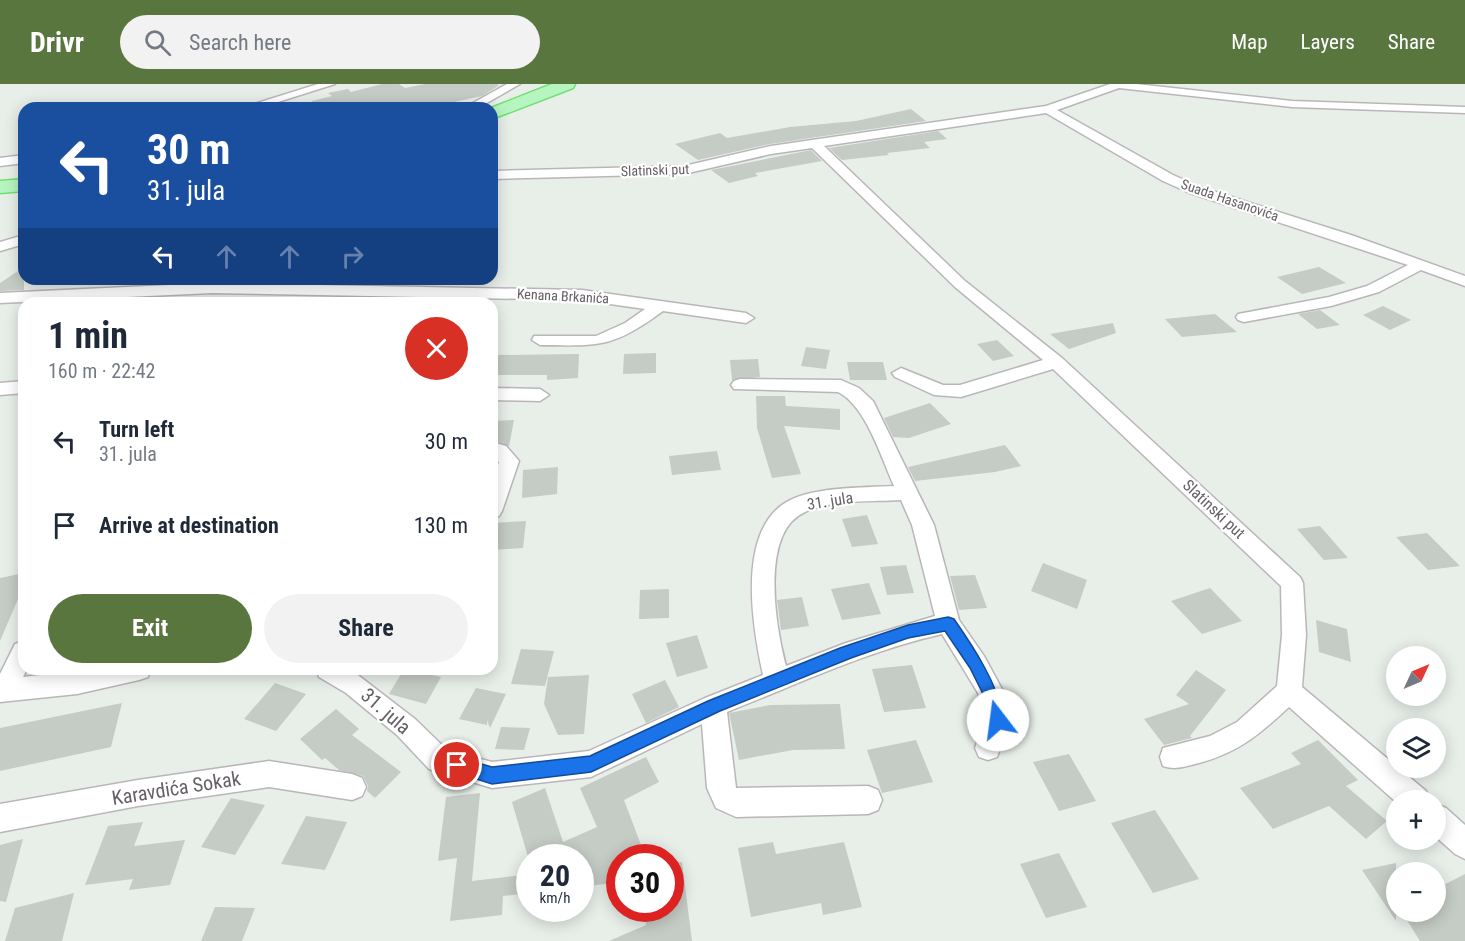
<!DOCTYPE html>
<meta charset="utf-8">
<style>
:root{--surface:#fff;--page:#f2f2f3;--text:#1f2937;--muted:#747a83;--accent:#59763f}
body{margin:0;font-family:"Roboto Condensed",sans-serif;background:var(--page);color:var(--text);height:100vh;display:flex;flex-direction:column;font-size:22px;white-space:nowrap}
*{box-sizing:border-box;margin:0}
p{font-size:20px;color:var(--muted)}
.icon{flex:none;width:33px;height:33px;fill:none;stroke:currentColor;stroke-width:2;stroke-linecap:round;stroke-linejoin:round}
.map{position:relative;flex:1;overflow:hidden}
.details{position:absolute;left:18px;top:213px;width:480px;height:378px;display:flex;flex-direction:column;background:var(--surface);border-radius:18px;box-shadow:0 3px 15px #0003}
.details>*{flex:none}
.banner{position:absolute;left:18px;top:18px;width:480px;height:183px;border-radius:18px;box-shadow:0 3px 15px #0003;background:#1a4fa0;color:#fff;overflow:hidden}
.needle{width:39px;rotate:46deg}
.controls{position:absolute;left:1386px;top:562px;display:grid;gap:12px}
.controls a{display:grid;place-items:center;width:60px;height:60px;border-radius:50%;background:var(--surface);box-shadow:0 3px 15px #0003;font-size:30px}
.speed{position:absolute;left:516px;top:760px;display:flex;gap:12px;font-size:30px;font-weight:700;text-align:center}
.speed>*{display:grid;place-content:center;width:78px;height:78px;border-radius:50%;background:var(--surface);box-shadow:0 3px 15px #0003;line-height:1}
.speed small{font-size:15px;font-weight:400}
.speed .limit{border:9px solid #d22;background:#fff;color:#111}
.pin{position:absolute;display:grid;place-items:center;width:51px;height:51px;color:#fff;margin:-26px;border:3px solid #fff;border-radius:50%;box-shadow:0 2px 6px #0007}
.me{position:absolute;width:66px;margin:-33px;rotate:345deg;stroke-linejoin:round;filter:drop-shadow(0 0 4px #0008)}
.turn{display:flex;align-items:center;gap:21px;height:126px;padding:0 30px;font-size:27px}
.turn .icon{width:78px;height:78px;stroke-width:2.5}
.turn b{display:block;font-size:42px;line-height:51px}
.lanes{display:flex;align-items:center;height:57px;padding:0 30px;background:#0003;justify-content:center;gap:30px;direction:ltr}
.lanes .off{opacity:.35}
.round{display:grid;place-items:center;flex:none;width:63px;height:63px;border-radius:32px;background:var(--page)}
.overview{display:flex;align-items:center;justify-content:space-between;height:102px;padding:0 30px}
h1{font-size:36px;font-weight:700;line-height:45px}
.cta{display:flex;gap:12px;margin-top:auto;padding:12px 30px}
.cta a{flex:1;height:69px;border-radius:36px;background:var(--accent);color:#fff;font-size:24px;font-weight:700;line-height:69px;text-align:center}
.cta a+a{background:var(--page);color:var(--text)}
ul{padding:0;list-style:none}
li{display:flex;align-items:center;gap:18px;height:84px;padding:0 30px}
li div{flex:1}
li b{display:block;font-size:22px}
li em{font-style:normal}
header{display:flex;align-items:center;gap:36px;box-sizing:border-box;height:84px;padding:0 30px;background:var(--accent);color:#fff}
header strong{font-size:28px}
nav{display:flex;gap:33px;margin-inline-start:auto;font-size:21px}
.search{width:420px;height:54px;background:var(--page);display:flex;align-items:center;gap:15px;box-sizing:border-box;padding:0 21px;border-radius:33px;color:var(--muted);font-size:22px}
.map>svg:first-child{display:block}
.building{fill:#c5cbc5}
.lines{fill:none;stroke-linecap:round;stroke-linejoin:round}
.street-casing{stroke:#bab5bb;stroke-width:3}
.primary-casing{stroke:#70e073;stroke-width:3}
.street{fill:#fff;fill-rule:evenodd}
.primary{fill:#b7f5c0;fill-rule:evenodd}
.route{fill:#1a73e8;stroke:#114b97;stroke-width:1.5}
.labels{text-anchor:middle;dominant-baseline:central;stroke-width:4.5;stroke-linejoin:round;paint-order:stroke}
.far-street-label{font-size:14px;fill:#655f66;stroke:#fff}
.street-label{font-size:16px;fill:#655f66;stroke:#fff}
.near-street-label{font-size:20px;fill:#655f66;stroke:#fff}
</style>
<header>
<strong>Drivr</strong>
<div class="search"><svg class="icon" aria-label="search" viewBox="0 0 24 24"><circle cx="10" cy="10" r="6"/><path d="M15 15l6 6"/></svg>Search here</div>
<nav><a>Map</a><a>Layers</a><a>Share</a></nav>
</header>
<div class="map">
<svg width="1465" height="857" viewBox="0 0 1465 857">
<rect width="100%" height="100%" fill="#e8efe9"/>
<g class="building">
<polygon points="382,0 399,0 405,4 425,0 498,0 498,2 482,12 426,24 313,24 312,17 332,12 328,9 348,5 351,8"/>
<polygon points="911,25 926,37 770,60 698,76 675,60 720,49 727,54 790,43 856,37"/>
<polygon points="938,47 947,55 924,58 930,64 887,69 889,71 842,76 829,64"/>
<polygon points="811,66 822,77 755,89 758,92 729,99 711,86"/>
<polygon points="24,183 24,206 0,207 0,199"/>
<polygon points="1319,183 1346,199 1302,210 1277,193"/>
<polygon points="1383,222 1411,236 1390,246 1363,231"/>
<polygon points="1320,226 1340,241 1317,245 1298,230"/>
<polygon points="1215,230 1237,248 1182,253 1165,235"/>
<polygon points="1113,239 1116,249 1069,265 1050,250"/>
<polygon points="997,256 1014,272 993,277 977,260"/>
<polygon points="806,263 830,266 826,285 801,282"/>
<polygon points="656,269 656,289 623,290 624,270"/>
<polygon points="579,270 578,294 547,296 547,291 492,291 498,271"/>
<polygon points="758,275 760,293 732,296 730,276"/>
<polygon points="847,278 883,278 887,296 850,296"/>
<polygon points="756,312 785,312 786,322 840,325 840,346 784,342 801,390 772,394 757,344"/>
<polygon points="930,319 951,340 909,354 893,353 884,334"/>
<polygon points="514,336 509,362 492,356 492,337"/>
<polygon points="1005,361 1021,382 995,388 915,397 908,383"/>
<polygon points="717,367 721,386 672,391 669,372"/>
<polygon points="558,383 557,410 522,414 523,386"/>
<polygon points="867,431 878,460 852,463 842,435"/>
<polygon points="526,437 523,464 492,466 492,439"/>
<polygon points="1320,442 1348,474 1324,476 1297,445"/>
<polygon points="1427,449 1460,482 1428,486 1396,453"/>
<polygon points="1043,479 1087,496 1077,525 1031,507"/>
<polygon points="906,481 914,509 887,511 880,483"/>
<polygon points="24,489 24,501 0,557 0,494"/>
<polygon points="975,491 987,524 959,526 950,492"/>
<polygon points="869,499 881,530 842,536 831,505"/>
<polygon points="1210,504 1242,537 1202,550 1171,517"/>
<polygon points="669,505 669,534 639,535 640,506"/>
<polygon points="802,513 809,542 781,546 777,516"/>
<polygon points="1316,536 1347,545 1351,578 1319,568"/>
<polygon points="697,551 708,584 677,593 666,559"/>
<polygon points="521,565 554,567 545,602 511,600"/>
<polygon points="912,581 926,624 884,628 872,585"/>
<polygon points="404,585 441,593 426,620 389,610"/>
<polygon points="1196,586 1226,606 1190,652 1192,654 1164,661 1144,635 1189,620 1176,611"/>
<polygon points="589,591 584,650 558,651 544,620 548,593"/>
<polygon points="665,596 679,623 646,639 632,610"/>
<polygon points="275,599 306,610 276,647 244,635"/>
<polygon points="476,604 506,610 490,644 487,636 487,641 459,635"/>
<polygon points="122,619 111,663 0,687 0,644"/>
<polygon points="840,620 845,665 793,666 739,676 729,629 770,621"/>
<polygon points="336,625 359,645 352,651 401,688 375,714 367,707 368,702 363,692 339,686 325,674 322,676 300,655"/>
<polygon points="501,643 530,644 524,666 495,665"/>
<polygon points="916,656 933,698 882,709 867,666"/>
<polygon points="1318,656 1358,696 1346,702 1387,737 1366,755 1329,722 1273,745 1240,704 1301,680 1291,669"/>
<polygon points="1069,670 1096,717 1059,727 1033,678"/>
<polygon points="646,673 659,698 624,716 646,774 620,774 620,793 605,800 580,803 580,774 526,774 528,773 512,718 545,704 563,758 597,743 580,704"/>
<polygon points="480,709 472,797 530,790 530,809 503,812 502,831 450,837 457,774 438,777 446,713"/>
<polygon points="231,714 265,721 235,771 201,763"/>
<polygon points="1155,726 1199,795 1153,809 1111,739"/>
<polygon points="306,732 347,738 325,786 281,780"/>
<polygon points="143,738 134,762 185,756 170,801 129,806 133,795 85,801 108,742"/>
<polygon points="23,755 6,818 0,817 0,761"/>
<polygon points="773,758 776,770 844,758 862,823 823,831 821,819 751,833 738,764"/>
<polygon points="1059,769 1087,823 1046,834 1020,780"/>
<polygon points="682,778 692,857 609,857 646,841 645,825 670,825 670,779"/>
<polygon points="1396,779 1396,837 1362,786"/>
<polygon points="1465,790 1465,857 1420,857 1402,828 1436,828 1436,805"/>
<polygon points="74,809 62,857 5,857 15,824"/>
<polygon points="215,823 255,824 242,857 201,857"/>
</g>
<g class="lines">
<defs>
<g id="street">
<polygon points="318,0 335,0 259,24 241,24"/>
<polygon points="507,0 520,0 478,24 464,24"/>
<path d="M1110,0H1136L1292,17L1465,23V29L1292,23L1119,4L1057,26L1173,91L1200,103L1351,151L1465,192V202L1421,186L1379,208L1331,222L1244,238L1238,236L1236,233L1238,230L1329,213L1367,202L1408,181L1190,109L1163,97L1046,29L824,62L965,197L1062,274L1300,493L1303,499L1306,551L1302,603L1426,707L1430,717L1396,718L1289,623C1259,651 1236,670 1195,680C1183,683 1175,686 1163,682L1160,673L1163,664L1210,652L1237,638L1277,602L1282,551L1281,502L1053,285L961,313L934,311L895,293L892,289L901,284L943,301H960L1043,276L955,203L812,64L771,70L684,90L492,95V87L684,82L771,62L1046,22Z"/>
<polygon points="24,71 24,79 0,82 0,74"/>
<polygon points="24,151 24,160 0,167 0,158"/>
<path d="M212,199L582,206L746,229L754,234L746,239L663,227C613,264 599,262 540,261L532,256L534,252H596L625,239L645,225L582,216L212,209L0,219V209Z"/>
<path d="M740,295L841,296L859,304L873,317L934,441L959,536L984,572L1003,607L1011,636L997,673L988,676L979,673L975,664L985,636L978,609L942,550C867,567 798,600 727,628L736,704L868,702L878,706L882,716L878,726L868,730L736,733L716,724L707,704L702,640L591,693L492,704L429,685L397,651L346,609L319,593L316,585H350L415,635L447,666L492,678L589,667L705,614L763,591C753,545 737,454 782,421C808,402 863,404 894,402C881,373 866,322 838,308L734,305L731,301L734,297ZM901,416L912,441L935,532L846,559L786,582C776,544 759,448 805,428C833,415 871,418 901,416Z"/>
<polygon points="24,297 24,309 0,311 0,299"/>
<polygon points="492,304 540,305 549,311 540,317 492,316"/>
<polygon points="492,358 506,362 519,377 502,427 499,432 492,435 492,397 499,378 492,372"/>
<polygon points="24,557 24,585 27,585 23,593 91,585 151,585 148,593 139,596 77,610 0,618 0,590 15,560"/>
<polygon points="269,677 352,690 362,694 366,703 362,712 352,716 269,703 138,722 0,748 0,720 138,696"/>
<polygon points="1436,720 1446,724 1465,741 1465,775 1455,770 1436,753"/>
</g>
<g id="primary">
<polygon points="552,0 575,0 573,4 492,35 491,24"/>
<polygon points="24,95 24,107 0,109 0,97"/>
</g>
</defs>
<use href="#street" class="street-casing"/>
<use href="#primary" class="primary-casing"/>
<use href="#street" class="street"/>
<use href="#primary" class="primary"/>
</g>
<path class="route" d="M948,533L954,535C977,568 995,597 1006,636L1004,641L998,644L992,641L982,608L970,584L945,547L908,554L851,574L720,627L591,688L492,700L451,687L448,681L451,675L457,673L492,683L590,672L708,617L840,564L908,541Z"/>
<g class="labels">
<g class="far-street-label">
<text transform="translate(655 86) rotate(-2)">Slatinski put</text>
<text transform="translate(1230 116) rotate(19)">Suada Hasanovića</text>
<text transform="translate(563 212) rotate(3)">Kenana Brkanića</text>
</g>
<g class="street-label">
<text transform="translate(830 417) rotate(-9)">31. jula</text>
<text transform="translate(1214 425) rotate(43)">Slatinski put</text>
</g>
<g class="near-street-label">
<text transform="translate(386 627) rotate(41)">31. jula</text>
<text transform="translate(176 704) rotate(-9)">Karavdića Sokak</text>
</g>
</g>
</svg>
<div class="controls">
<a><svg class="needle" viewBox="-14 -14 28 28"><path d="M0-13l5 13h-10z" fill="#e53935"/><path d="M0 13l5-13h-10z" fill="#747a83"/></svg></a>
<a><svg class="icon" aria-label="layers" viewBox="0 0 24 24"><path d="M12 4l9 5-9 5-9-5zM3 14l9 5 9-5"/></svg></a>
<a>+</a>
<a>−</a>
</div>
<div class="speed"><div>20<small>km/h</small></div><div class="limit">30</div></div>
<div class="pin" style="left:457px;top:681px;background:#d93025"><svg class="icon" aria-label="arrive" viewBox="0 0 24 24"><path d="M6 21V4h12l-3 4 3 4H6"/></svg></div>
<svg class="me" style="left:998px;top:636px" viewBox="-20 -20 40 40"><circle r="19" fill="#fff"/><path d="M0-13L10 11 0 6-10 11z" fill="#1a73e8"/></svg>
<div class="banner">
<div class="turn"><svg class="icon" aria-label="left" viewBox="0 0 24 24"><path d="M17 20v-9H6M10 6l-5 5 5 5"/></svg><div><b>30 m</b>31. jula</div></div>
<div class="lanes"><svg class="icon" aria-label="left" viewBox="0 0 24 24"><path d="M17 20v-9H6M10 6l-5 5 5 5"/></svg><svg class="icon off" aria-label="ahead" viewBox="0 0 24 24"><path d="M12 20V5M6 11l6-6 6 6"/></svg><svg class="icon off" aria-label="ahead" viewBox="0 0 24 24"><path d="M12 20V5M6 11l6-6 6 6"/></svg><svg class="icon off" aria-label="right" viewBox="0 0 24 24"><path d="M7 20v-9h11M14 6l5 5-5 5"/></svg></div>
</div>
<section class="details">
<div class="overview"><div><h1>1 min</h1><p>160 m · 22:42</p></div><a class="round" style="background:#d93025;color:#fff"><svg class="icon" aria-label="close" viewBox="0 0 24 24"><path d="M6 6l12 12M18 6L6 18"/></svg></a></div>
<ul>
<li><svg class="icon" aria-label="left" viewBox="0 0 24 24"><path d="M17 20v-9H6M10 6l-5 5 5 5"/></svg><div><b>Turn left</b><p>31. jula</p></div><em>30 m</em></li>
<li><svg class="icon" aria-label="arrive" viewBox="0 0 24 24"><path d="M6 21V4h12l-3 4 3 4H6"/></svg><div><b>Arrive at destination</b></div><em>130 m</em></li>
</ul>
<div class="cta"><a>Exit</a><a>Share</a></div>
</section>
</div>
